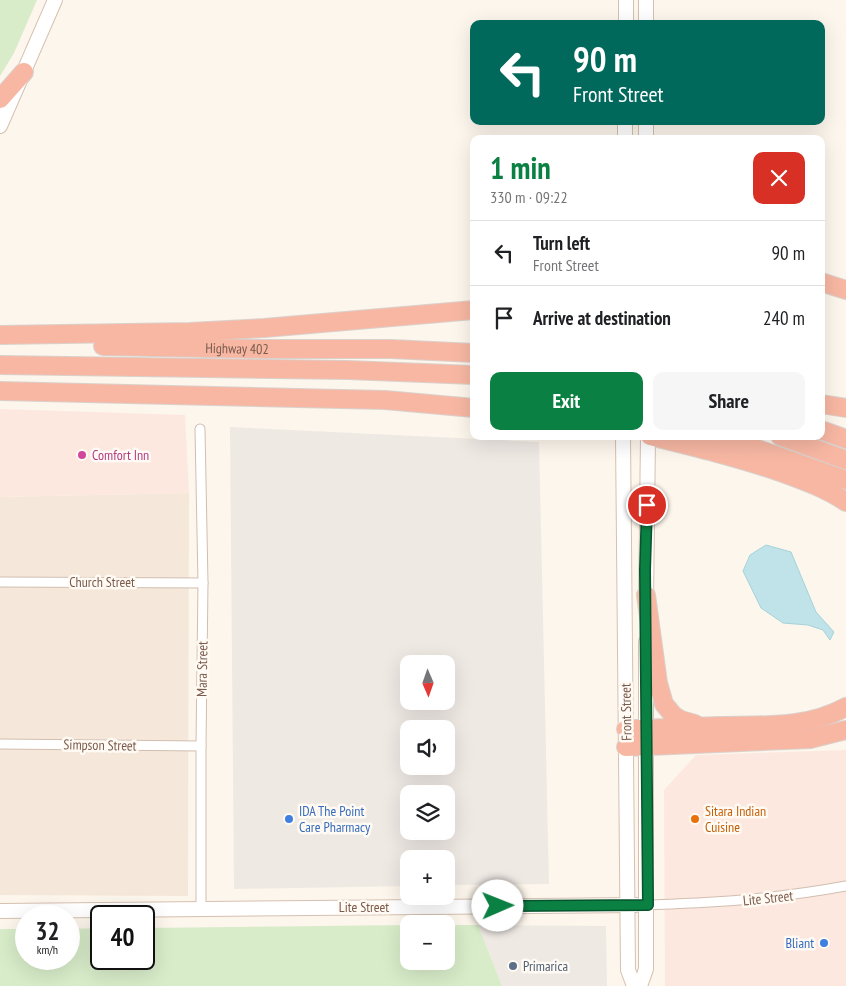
<!DOCTYPE html>
<meta charset="utf-8">
<style>
:root{--surface:#fff;--page:#f6f6f6;--text:#202124;--muted:#757577;--line:#e0e0e0;--accent:#0b8043}
body{margin:0;font-family:"PT Sans Narrow",sans-serif;background:var(--page);color:var(--text);height:100vh;display:flex;flex-direction:column;font-size:19px;white-space:nowrap}
*{box-sizing:border-box;margin:0}
p{font-size:16px;color:var(--muted)}
.icon{flex:none;width:28px;height:28px;fill:none;stroke:currentColor;stroke-width:2;stroke-linecap:round;stroke-linejoin:round}
.map{position:relative;flex:1;overflow:hidden}
.drawer{position:absolute;left:470px;top:135px;width:355px;height:305px;display:flex;flex-direction:column;background:var(--surface);border-radius:10px;box-shadow:0 5px 20px #0002}
.drawer>*{flex:none}
.banner{position:absolute;left:470px;top:20px;width:355px;height:105px;border-radius:10px;box-shadow:0 5px 20px #0002;background:#00695c;color:#fff;overflow:hidden}
.needle{width:32px;rotate:178deg}
.buttons{position:absolute;left:400px;top:655px;display:grid;gap:10px}
.buttons a{display:grid;place-items:center;width:55px;height:55px;border-radius:10px;background:var(--surface);box-shadow:0 5px 20px #0002;font-size:25px}
.speed{position:absolute;left:15px;top:905px;display:flex;gap:10px;font-size:25px;font-weight:700;text-align:center}
.speed>*{display:grid;place-content:center;width:65px;height:65px;border-radius:50%;background:var(--surface);box-shadow:0 5px 20px #0002;line-height:1}
.speed small{font-size:12px;font-weight:400}
.speed .limit{border:2px solid #111;border-radius:8px;background:#fff;color:#111}
.pin{position:absolute;display:grid;place-items:center;width:42px;height:42px;color:#fff;margin:-21px;border:2px solid #fff;border-radius:50%;box-shadow:0 1px 5px #0007}
.me{position:absolute;width:55px;margin:-28px;rotate:89deg;stroke-linejoin:round;filter:drop-shadow(0 0 4px #0008)}
.turn{display:flex;align-items:center;gap:18px;height:105px;padding:0 20px;font-size:22px}
.turn .icon{width:65px;height:65px;stroke-width:2.5}
.turn b{display:block;font-size:35px;line-height:42px}
.round{display:grid;place-items:center;flex:none;width:52px;height:52px;border-radius:10px;background:var(--page)}
.summary{display:flex;align-items:center;justify-content:space-between;height:85px;padding:0 20px}
h1{font-size:30px;font-weight:800;line-height:38px;color:var(--accent)}
.primary-button{display:flex;gap:10px;margin-top:auto;padding:10px 20px}
.primary-button a{flex:1;height:58px;border-radius:10px;background:var(--accent);color:#fff;font-size:20px;font-weight:800;line-height:58px;text-align:center}
.primary-button a+a{background:var(--page);color:var(--text)}
ul{padding:0;list-style:none}
li{display:flex;align-items:center;gap:15px;height:65px;padding:0 20px;border-top:1px solid var(--line)}
li div{flex:1}
li b{display:block;font-size:19px}
li em{font-style:normal}
.map>svg:first-child{display:block}
.residential{fill:#f5e8da}
.commercial{fill:#fde8e0}
.industrial{fill:#efe9e4;fill-rule:evenodd}
.green{fill:#d8ecc9}
.water{fill:#bfe3e8;stroke:#a5d3da}
.lines{fill:none;stroke-linecap:round;stroke-linejoin:round}
.street-casing{stroke:#d1beb0;stroke-width:11}
.secondary-casing{stroke:#d6c0b0;stroke-width:16}
.highway-casing{stroke:#dad1cd;stroke-width:20}
.street{stroke:#fff;stroke-width:9}
.secondary{stroke:#fff;stroke-width:14}
.highway{stroke:#f7b7a3;stroke-width:18}
.route-casing{stroke:#07532c;stroke-width:12}
.route{stroke:#0b8043;stroke-width:9}
.hotel-dot{fill:#d1479c;stroke:#fffaf3;stroke-width:2}
.shop-dot{fill:#3f7fe0;stroke:#fffaf3;stroke-width:2}
.food-dot{fill:#e8710a;stroke:#fffaf3;stroke-width:2}
.service-dot{fill:#5c6f8a;stroke:#fffaf3;stroke-width:2}
.labels{text-anchor:middle;dominant-baseline:central;stroke-width:5;stroke-linejoin:round;paint-order:stroke}
.street-label{font-size:14px;fill:#7a5c4d;stroke:#fffaf3}
.hotel-label{font-size:14px;fill:#b23c85;stroke:#fffaf3;text-anchor:start}
.shop-label{font-size:14px;fill:#366cbe;stroke:#fffaf3;text-anchor:start}
.food-label{font-size:14px;fill:#c56008;stroke:#fffaf3;text-anchor:start}
.service-label{font-size:14px;fill:#4e5e75;stroke:#fffaf3;text-anchor:start}
</style>
<div class="map">
<svg width="846" height="986" viewBox="0 0 846 986">
<rect width="100%" height="100%" fill="#fdf6ec"/>
<polygon class="residential" points="189,493 188,896 0,895 0,497"/>
<g class="commercial">
<polygon points="0,409 185,415 189,493 0,497"/>
<polygon points="846,750 846,986 665,986 664,790 696,755"/>
</g>
<g class="industrial">
<path d="M230,427L539,442L549,884L446,885V859H409V886L234,889ZM409,664H446V701H409ZM409,729H446V766H409ZM409,794H446V831H409Z"/>
<polygon points="478,925 606,926 607,986 502,986"/>
</g>
<g class="green">
<polygon points="0,0 37,0 14,53 0,76"/>
<polygon points="409,925 409,961 446,961 446,925 478,925 502,986 0,986 0,929 26,929 26,959 69,959 69,929 101,928 101,959 144,959 144,928"/>
</g>
<polygon class="water" points="766,545 791,552 816,612 834,632 830,640 823,630 808,625 783,623 761,608 743,571 750,555"/>
<g class="lines">
<defs>
<g id="street">
<polyline points="200,429 203,583 201,746 201,909"/>
<polyline points="0,582 203,583"/>
<polyline points="0,744 201,746"/>
<path d="M642,905C713,903 776,899 846,886"/>
</g>
<g id="secondary">
<polyline points="626,24 626,0"/>
<polyline points="646,24 646,0"/>
<polyline points="646,121 646,139"/>
<polyline points="0,126 55,0"/>
<polyline points="625,139 625,121"/>
<polyline points="623,436 628,970 634,986"/>
<polyline points="646,605 648,436"/>
<polyline points="0,911 636,905"/>
<polyline points="640,986 646,969 646,642"/>
</g>
<g id="highway">
<polyline points="0,99 24,72"/>
<polyline points="821,282 846,290"/>
<polyline points="0,335 190,332 264,328 474,310"/>
<path id="s1" d="M103,346L261,349H391L474,353"/>
<polyline points="0,365 348,370 474,375"/>
<polyline points="0,391 385,400 474,408"/>
<polyline points="821,404 846,408"/>
<polyline points="821,430 846,439"/>
<path d="M650,436C695,447 740,458 783,473C805,481 827,489 846,502"/>
<polyline points="712,436 749,446 846,480"/>
<polyline points="780,436 846,460"/>
<polyline points="646,595 658,683 664,704 674,716 681,720 695,724"/>
<path d="M626,729C657,729 688,727 718,726C763,725 806,729 846,707"/>
<polyline points="626,747 810,739 846,730"/>
</g>
</defs>
<use href="#street" class="street-casing"/>
<use href="#secondary" class="secondary-casing"/>
<use href="#highway" class="highway-casing"/>
<use href="#street" class="street"/>
<use href="#secondary" class="secondary"/>
<use href="#highway" class="highway"/>
</g>
<g class="lines">
<defs>
<polyline id="route" points="498,906 648,905 645,570 647,505"/>
</defs>
<use href="#route" class="route-casing"/>
<use href="#route" class="route"/>
</g>
<circle class="hotel-dot" cx="82" cy="455" r="5"/>
<g class="shop-dot">
<circle cx="289" cy="819" r="5"/>
<circle cx="824" cy="943" r="5"/>
</g>
<circle class="food-dot" cx="695" cy="819" r="5"/>
<circle class="service-dot" cx="513" cy="966" r="5"/>
<g class="labels">
<g class="street-label">
<text stroke="none"><textPath href="#s1" startOffset="134">Highway 402</textPath></text>
<text x="102" y="582">Church Street</text>
<text transform="translate(202 669) rotate(-89)">Mara Street</text>
<text transform="translate(626 712) rotate(-91)">Front Street</text>
<text transform="translate(100 745) rotate(1)">Simpson Street</text>
<text transform="translate(768 898) rotate(-6)">Lite Street</text>
<text x="364" y="907">Lite Street</text>
</g>
<g class="hotel-label">
<text x="92" y="455">Comfort Inn</text>
</g>
<g class="shop-label">
<text x="299" y="811">IDA The Point<tspan x="299" dy="16">Care Pharmacy</tspan></text>
<text x="814" y="943" text-anchor="end">Bliant</text>
</g>
<g class="food-label">
<text x="705" y="811">Sitara Indian<tspan x="705" dy="16">Cuisine</tspan></text>
</g>
<g class="service-label">
<text x="523" y="966">Primarica</text>
</g>
</g>
</svg>
<div class="buttons">
<a><svg class="needle" viewBox="-14 -14 28 28"><path d="M0-13l5 13h-10z" fill="#e53935"/><path d="M0 13l5-13h-10z" fill="#757577"/></svg></a>
<a><svg class="icon" aria-label="sound" viewBox="0 0 24 24"><path d="M4 9h4l5-4v14l-5-4H4zM17 9q2 3 0 6"/></svg></a>
<a><svg class="icon" aria-label="layers" viewBox="0 0 24 24"><path d="M12 4l9 5-9 5-9-5zM3 14l9 5 9-5"/></svg></a>
<a>+</a>
<a>−</a>
</div>
<div class="speed"><div>32<small>km/h</small></div><div class="limit">40</div></div>
<div class="pin" style="left:647px;top:505px;background:#d93025"><svg class="icon" aria-label="arrive" viewBox="0 0 24 24"><path d="M6 21V4h12l-3 4 3 4H6"/></svg></div>
<svg class="me" style="left:498px;top:906px" viewBox="-20 -20 40 40"><circle r="19" fill="#fff"/><path d="M0-13L10 11 0 6-10 11z" fill="#0b8043"/></svg>
<div class="banner">
<div class="turn"><svg class="icon" aria-label="left" viewBox="0 0 24 24"><path d="M17 20v-9H6M10 6l-5 5 5 5"/></svg><div><b>90 m</b>Front Street</div></div>
</div>
<section class="drawer">
<div class="summary"><div><h1>1 min</h1><p>330 m · 09:22</p></div><a class="round" style="background:#d93025;color:#fff"><svg class="icon" aria-label="close" viewBox="0 0 24 24"><path d="M6 6l12 12M18 6L6 18"/></svg></a></div>
<ul>
<li><svg class="icon" aria-label="left" viewBox="0 0 24 24"><path d="M17 20v-9H6M10 6l-5 5 5 5"/></svg><div><b>Turn left</b><p>Front Street</p></div><em>90 m</em></li>
<li><svg class="icon" aria-label="arrive" viewBox="0 0 24 24"><path d="M6 21V4h12l-3 4 3 4H6"/></svg><div><b>Arrive at destination</b></div><em>240 m</em></li>
</ul>
<div class="primary-button"><a>Exit</a><a>Share</a></div>
</section>
</div>
